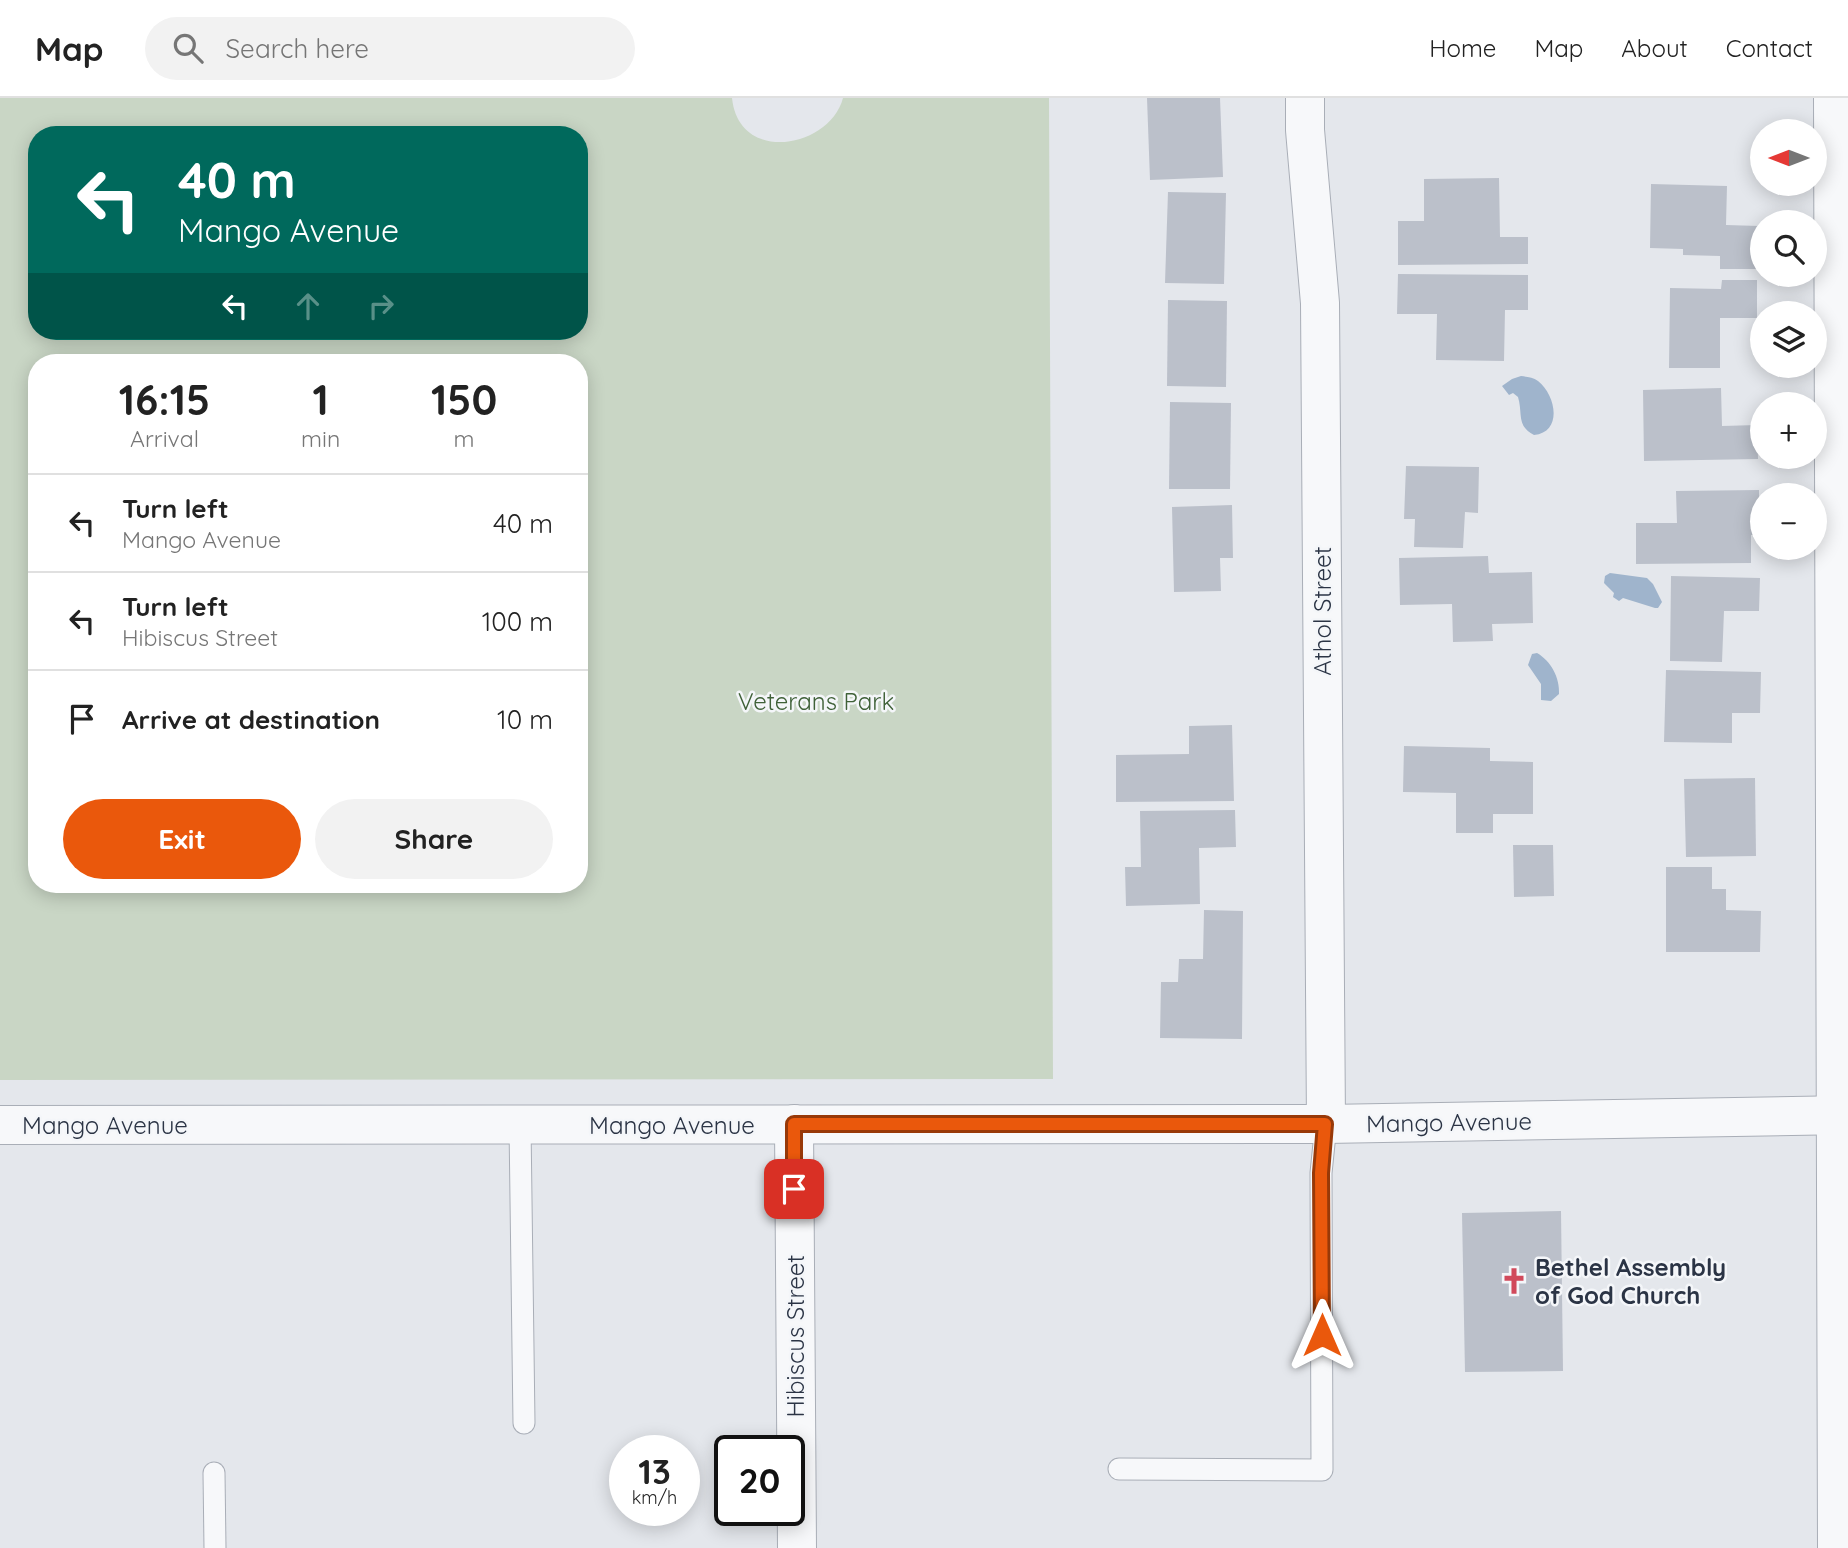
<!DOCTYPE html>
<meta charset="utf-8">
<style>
:root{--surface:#fff;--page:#f2f2f2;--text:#222;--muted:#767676;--line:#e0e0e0;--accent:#ea580c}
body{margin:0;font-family:Quicksand,sans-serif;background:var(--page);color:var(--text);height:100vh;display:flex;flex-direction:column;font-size:26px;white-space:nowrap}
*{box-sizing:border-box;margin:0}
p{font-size:23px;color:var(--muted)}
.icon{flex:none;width:38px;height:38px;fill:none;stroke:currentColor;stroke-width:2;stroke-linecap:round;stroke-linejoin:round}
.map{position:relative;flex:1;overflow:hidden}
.panel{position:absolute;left:28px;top:256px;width:560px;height:539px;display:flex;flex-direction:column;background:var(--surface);border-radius:28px;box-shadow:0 4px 18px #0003}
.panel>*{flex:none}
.banner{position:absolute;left:28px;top:28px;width:560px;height:214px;border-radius:28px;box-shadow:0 4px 18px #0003;background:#00695c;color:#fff;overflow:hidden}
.needle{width:46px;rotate:270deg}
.controls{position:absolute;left:1750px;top:21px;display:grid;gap:14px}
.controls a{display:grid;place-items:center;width:77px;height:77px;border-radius:50%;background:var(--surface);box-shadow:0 4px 18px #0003;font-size:35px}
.speed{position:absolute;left:609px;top:1337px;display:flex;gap:14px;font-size:35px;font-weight:700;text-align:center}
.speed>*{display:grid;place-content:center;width:91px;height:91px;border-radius:50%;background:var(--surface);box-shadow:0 4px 18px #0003;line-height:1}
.speed small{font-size:18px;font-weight:400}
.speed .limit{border:4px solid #111;border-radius:10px;background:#fff;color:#111}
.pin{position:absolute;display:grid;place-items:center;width:60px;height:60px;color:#fff;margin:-30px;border-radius:14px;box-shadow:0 4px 10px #0006}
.me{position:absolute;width:77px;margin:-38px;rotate:0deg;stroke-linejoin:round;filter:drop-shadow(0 0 5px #0008)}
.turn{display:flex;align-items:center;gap:24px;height:147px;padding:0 35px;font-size:32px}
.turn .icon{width:91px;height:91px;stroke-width:2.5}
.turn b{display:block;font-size:49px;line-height:60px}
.lanes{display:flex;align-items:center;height:66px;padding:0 35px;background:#0003;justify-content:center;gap:35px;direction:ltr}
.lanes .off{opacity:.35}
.eta{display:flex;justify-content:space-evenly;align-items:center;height:119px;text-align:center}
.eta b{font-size:42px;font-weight:700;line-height:49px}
.button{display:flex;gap:14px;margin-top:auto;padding:14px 35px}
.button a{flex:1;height:80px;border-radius:42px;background:var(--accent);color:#fff;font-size:28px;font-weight:700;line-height:80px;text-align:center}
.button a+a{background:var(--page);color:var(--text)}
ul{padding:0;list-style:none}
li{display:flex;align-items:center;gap:21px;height:98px;padding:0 35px;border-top:2px solid var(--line)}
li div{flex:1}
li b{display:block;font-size:26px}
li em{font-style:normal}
header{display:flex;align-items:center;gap:42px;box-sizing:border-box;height:98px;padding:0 35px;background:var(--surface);border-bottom:2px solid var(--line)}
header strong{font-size:33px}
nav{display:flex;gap:38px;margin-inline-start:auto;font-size:24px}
.search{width:490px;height:63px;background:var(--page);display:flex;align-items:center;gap:18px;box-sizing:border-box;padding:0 24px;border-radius:38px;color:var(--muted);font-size:26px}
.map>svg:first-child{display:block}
.green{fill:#c9d6c5;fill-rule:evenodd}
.water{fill:#9fb4cc}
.building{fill:#bbc0ca}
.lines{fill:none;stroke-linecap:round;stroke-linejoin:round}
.service-casing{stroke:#a9aeb7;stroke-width:23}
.minor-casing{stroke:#a9aeb7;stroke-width:40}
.tertiary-casing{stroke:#a9aeb7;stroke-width:40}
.service{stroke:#f7f8fa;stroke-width:21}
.minor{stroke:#f7f8fa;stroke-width:38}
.tertiary{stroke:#f7f8fa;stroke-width:38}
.route-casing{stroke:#983908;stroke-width:18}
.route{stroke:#ea580c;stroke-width:12}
.labels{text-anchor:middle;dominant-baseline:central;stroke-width:5;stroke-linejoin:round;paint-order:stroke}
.street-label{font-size:24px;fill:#2b3445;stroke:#f4f6f9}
.park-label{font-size:24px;fill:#3f6138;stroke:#f4f6f9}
.poi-label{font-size:24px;font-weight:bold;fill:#2b3445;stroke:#f4f6f9;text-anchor:start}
</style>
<header>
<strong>Map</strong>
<div class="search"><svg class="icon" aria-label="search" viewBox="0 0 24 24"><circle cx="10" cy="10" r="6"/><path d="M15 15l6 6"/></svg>Search here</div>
<nav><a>Home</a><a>Map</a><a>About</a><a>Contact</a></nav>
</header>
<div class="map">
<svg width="1848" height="1450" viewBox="0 0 1848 1450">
<rect width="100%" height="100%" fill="#e4e7ec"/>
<path class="green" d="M0,0H732C739,67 830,50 843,0H1049L1053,981L0,982ZM37,37H579V233H37ZM37,264H579V786H37Z"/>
<g class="water">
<path d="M1521,278C1527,279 1533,279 1538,283C1556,297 1563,334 1534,337C1516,328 1523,315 1518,299L1513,295L1509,297L1502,288L1512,281Z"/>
<polygon points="1610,475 1647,480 1653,486 1662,504 1658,510 1655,510 1623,500 1619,503 1613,499 1614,495 1604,485 1605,478"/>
<path d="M1537,555C1551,563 1560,580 1559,596L1551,603L1541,602V586L1528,567L1532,556Z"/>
</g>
<g class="building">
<polygon points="1147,0 1220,0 1223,79 1150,82"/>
<polygon points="1499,80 1500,139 1528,139 1528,166 1398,167 1398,123 1424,123 1424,81"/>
<polygon points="1651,86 1727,88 1726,127 1759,128 1757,171 1720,171 1720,158 1683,157 1683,151 1650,150"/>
<polygon points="1168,94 1226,95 1224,186 1165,185"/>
<polygon points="1398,176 1528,177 1528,212 1505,212 1504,263 1436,262 1437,216 1397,216"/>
<polygon points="1722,182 1757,182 1757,220 1720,220 1720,270 1669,270 1670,190 1721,191"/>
<polygon points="1168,202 1227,203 1226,289 1167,288"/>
<polygon points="1721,290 1722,328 1757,327 1758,361 1644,363 1643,292"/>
<polygon points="1170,304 1231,305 1230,391 1169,391"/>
<polygon points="1406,368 1479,369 1478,415 1465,414 1463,450 1414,449 1415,421 1404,421"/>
<polygon points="1759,392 1759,437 1751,437 1751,465 1636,466 1636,425 1677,425 1676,393"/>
<polygon points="1232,407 1233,460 1220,460 1221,493 1174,494 1172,409"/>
<polygon points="1488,458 1489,475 1532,474 1533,525 1492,526 1493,543 1453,544 1452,506 1400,507 1399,460"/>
<polygon points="1671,478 1760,480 1759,513 1724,513 1722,564 1670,563"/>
<polygon points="1666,572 1761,574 1760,615 1732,615 1732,645 1664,644"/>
<polygon points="1232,627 1234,703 1116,704 1116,657 1189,656 1189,628"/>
<polygon points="1404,648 1490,650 1490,663 1533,664 1533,716 1493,716 1493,735 1456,735 1456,695 1403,694"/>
<polygon points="1755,680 1756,758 1686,759 1684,681"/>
<polygon points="1235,712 1236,749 1199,750 1200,806 1126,808 1125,769 1141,769 1140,713"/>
<polygon points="1513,747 1553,747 1554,798 1514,799"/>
<polygon points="1666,769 1712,769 1712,791 1726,791 1726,812 1761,813 1760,854 1666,854"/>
<polygon points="1204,812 1243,813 1242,941 1160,940 1161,884 1178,884 1179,861 1203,861"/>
<polygon points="1561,1113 1563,1273 1465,1274 1462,1115"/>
</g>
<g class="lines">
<defs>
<g id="service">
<polyline points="520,1027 524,1325"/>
<polyline points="1119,1371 1322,1372 1321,1075 1326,1026"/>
<polyline points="214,1375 215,1450"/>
</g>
<g id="minor">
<polyline points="1305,0 1305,32 1320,205 1326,1026"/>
<polyline points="1833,0 1837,1450"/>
<polyline points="794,1026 797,1450"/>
</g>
<polyline id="tertiary" points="0,1027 1326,1026 1848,1017"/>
</defs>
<use href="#service" class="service-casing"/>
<use href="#minor" class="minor-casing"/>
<use href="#tertiary" class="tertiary-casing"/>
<use href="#service" class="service"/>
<use href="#minor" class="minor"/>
<use href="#tertiary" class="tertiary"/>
</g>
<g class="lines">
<defs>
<polyline id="route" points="794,1091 794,1026 1325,1026 1321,1075 1322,1237"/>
</defs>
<use href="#route" class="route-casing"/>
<use href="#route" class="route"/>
</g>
<defs>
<symbol id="church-bare" viewBox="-9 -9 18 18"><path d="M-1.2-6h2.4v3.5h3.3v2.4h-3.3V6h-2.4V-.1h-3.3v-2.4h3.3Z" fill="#d1495b" stroke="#f4f6f9" stroke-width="2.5" paint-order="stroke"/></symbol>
</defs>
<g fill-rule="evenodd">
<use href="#church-bare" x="1495" y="1164" width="38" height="38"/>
</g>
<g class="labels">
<g class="street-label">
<text transform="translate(1322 513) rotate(-90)">Athol Street</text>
<text transform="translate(1449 1024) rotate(-1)">Mango Avenue</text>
<text x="105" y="1027">Mango Avenue</text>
<text x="672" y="1027">Mango Avenue</text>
<text transform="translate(795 1238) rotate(-90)">Hibiscus Street</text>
</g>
<g class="park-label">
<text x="816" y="603">Veterans Park</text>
</g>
<g class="poi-label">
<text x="1535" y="1169">Bethel Assembly<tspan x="1535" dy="28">of God Church</tspan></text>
</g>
</g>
</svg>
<div class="controls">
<a><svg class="needle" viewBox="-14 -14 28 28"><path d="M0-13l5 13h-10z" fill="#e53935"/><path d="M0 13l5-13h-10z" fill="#767676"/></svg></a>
<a><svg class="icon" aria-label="search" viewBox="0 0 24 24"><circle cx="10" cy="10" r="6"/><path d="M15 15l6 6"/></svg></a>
<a><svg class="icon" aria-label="layers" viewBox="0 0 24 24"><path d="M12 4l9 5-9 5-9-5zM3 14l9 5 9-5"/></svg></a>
<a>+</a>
<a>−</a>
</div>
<div class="speed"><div>13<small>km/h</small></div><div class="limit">20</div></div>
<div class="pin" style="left:794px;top:1091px;background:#d93025"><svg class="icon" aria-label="arrive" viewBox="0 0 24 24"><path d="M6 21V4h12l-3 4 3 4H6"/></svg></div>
<svg class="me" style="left:1322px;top:1237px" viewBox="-20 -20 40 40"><path d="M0-17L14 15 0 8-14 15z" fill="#ea580c" stroke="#fff" stroke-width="4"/></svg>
<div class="banner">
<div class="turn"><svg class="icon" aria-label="left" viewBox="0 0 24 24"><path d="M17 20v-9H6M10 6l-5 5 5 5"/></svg><div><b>40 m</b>Mango Avenue</div></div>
<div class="lanes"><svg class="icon" aria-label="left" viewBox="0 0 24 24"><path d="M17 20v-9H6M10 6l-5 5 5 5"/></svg><svg class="icon off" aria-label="ahead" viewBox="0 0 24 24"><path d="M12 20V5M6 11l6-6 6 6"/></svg><svg class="icon off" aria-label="right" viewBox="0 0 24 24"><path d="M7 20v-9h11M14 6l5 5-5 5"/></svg></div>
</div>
<section class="panel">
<div class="eta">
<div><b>16:15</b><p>Arrival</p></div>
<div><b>1</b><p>min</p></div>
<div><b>150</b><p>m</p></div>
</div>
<ul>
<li><svg class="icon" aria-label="left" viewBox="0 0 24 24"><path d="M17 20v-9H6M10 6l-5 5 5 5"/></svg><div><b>Turn left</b><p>Mango Avenue</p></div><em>40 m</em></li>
<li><svg class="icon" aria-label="left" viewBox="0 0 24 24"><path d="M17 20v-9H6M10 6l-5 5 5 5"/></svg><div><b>Turn left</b><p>Hibiscus Street</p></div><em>100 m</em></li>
<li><svg class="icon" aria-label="arrive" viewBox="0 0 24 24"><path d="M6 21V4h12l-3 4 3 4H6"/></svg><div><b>Arrive at destination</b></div><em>10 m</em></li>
</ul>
<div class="button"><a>Exit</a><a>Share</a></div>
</section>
</div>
